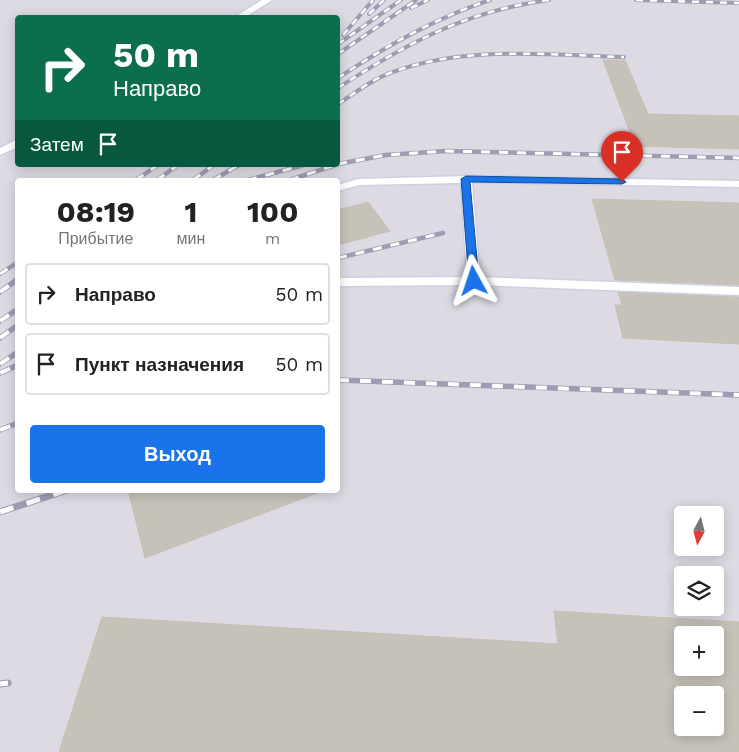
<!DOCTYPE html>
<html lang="ru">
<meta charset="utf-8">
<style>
:root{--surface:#fff;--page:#f6f6f6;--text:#222;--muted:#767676;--line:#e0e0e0;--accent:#1a73e8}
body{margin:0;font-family:"Work Sans",sans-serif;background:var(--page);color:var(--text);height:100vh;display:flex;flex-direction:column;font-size:19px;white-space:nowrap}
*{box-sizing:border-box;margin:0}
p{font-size:16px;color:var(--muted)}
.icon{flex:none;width:28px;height:28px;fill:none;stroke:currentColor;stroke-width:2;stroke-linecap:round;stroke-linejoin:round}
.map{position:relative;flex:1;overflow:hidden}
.details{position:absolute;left:15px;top:178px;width:325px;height:315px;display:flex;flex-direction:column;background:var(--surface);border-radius:5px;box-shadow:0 2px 12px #0003}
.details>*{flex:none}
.top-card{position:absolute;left:15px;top:15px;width:325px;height:152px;border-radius:5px;box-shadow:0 2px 12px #0003;background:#0b6e4f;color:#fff;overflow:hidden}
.needle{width:32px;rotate:187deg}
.fabs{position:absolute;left:674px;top:506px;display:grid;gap:10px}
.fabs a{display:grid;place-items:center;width:50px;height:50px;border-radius:5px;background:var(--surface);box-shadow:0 2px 12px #0003;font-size:25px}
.pin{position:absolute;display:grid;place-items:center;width:42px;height:42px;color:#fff;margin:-51px -21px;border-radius:50% 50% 50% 0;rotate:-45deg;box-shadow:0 0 5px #0007}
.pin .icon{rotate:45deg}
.me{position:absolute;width:55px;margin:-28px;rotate:355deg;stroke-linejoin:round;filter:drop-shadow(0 0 4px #0008)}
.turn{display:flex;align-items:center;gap:18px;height:105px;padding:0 15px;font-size:22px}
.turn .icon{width:65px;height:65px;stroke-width:2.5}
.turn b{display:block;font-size:35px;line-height:42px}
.then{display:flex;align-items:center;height:48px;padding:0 15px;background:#0003;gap:10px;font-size:19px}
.eta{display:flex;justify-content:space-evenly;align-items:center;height:85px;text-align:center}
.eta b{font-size:30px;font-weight:700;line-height:35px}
.action{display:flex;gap:10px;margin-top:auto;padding:10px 15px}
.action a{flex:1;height:58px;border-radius:5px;background:var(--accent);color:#fff;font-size:20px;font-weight:700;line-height:58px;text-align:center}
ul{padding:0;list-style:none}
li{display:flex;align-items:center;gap:15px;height:62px;margin:0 10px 8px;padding:0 5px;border:2px solid var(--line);border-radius:5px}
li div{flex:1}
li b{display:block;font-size:19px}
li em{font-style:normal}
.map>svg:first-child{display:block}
.industrial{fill:#dddae3;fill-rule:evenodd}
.building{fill:#c6c2b9;stroke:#c6c1b3;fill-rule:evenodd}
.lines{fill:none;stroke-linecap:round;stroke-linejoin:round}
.service-casing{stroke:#ced0e2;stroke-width:3}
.service{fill:#fff;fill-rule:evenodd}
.rail-far3-casing{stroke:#9c9db3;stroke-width:4}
.rail-far2-casing{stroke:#9c9db3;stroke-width:4.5}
.rail-far1-casing{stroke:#9c9db3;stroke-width:5.5}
.rail-casing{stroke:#9c9db3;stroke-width:7}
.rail-far3{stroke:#fff;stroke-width:2.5;stroke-dasharray:7;stroke-linecap:butt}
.rail-far2{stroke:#fff;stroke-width:3;stroke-dasharray:9;stroke-linecap:butt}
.rail-far1{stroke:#fff;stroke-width:4;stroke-dasharray:11;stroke-linecap:butt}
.rail{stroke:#fff;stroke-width:5;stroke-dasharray:14;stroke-linecap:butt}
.route{fill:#1a73e8;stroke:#114b97}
</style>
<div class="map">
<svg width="739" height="752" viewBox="0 0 739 752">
<rect width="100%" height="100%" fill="#ebe5d9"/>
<path class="industrial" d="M0,0H739V752H0ZM18,18H338V165H18ZM18,180H338V490H18ZM682,515H715V548H682ZM682,575H715V608H682ZM682,635H715V668H682ZM682,695H715V728H682Z"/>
<g class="building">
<polygon points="603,60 625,60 648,114 739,116 739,149 635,146"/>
<polygon points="592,199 739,203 739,285 615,280"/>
<polygon points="368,202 390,231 338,245 338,210"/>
<polygon points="618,292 739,297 739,344 623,338 615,305 622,305"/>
<polygon points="128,490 320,490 320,492 145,558"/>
<path d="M554,611L739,622V752H59L102,617L558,644ZM682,635H715V668H682ZM682,695H715V728H682Z"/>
</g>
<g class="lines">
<defs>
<g id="service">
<polygon points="262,0 272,0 244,18 233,18"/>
<polygon points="18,139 18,147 0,155 0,148"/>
<polygon points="466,176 739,181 739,187 472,182 480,277 739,287 739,295 474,285 338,286 338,278 467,277 461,183 359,185 338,191 338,185 358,179"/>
</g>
</defs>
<use href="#service" class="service-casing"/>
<use href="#service" class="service"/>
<defs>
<g id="rail-far3">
<polyline points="636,0 739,3"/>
<polyline points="411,8 428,0"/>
<polyline points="369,14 384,0"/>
<polyline points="343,35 373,0"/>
<polyline points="338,44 401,0"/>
<polyline points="338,54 416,0"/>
<path d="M338,78C386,46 435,18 490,0"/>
<path d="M338,88C407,43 466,11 549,0"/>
<path d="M338,104C355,93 371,80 390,73C464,45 547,55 624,57"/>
</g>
<g id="rail-far2">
<polyline points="338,164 386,155 446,151 739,158"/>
<polyline points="136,180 158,165"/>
<polyline points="157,180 178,165"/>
<polyline points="193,180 214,165"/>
<polyline points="213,180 239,165"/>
<polyline points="248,180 304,165"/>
<polyline points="290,180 335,165"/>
<polyline points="338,258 443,233"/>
<polyline points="0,274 18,262"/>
<polyline points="16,280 18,279"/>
</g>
<g id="rail-far1">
<polyline points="0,292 18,279"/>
<polyline points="0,321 18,309"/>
<polyline points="0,338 18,325"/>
<polyline points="0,364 18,352"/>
<polyline points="0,373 18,365"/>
<polyline points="338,380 739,395"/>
<polyline points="0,430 18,423"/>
</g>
<g id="rail">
<polyline points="0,512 67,490"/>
<polyline points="0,684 8,683"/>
</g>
</defs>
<use href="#rail-far3" class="rail-far3-casing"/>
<use href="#rail-far2" class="rail-far2-casing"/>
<use href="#rail-far1" class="rail-far1-casing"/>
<use href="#rail" class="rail-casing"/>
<use href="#rail-far3" class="rail-far3"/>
<use href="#rail-far2" class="rail-far2"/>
<use href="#rail-far1" class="rail-far1"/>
<use href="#rail" class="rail"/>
</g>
<polygon class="route" points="466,176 622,179 626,182 622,184 470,182 479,281 474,285 469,281 461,179"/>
</svg>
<div class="fabs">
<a><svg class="needle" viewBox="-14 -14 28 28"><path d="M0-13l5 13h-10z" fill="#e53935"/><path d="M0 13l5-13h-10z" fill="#767676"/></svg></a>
<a><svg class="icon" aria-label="layers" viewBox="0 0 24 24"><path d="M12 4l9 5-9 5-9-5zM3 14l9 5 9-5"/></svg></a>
<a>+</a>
<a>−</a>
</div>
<div class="pin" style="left:622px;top:182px;background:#d93025"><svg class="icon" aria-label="arrive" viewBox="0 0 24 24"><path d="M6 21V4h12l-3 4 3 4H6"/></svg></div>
<svg class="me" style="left:474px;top:281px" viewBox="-20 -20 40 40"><path d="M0-17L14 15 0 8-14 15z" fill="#1a73e8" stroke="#fff" stroke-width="4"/></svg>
<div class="top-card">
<div class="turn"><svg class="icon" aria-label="right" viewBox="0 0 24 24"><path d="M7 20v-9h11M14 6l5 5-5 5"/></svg><div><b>50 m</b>Направо</div></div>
<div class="then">Затем<svg class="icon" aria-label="arrive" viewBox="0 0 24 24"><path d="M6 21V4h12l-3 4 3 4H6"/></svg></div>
</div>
<section class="details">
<div class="eta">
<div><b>08:19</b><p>Прибытие</p></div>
<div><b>1</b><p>мин</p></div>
<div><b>100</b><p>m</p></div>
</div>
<ul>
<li><svg class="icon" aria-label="right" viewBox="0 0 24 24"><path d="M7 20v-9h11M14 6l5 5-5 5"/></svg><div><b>Направо</b></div><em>50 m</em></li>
<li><svg class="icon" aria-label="arrive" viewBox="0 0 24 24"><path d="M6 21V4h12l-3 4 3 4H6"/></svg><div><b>Пункт назначения</b></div><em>50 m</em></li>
</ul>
<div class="action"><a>Выход</a></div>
</section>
</div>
